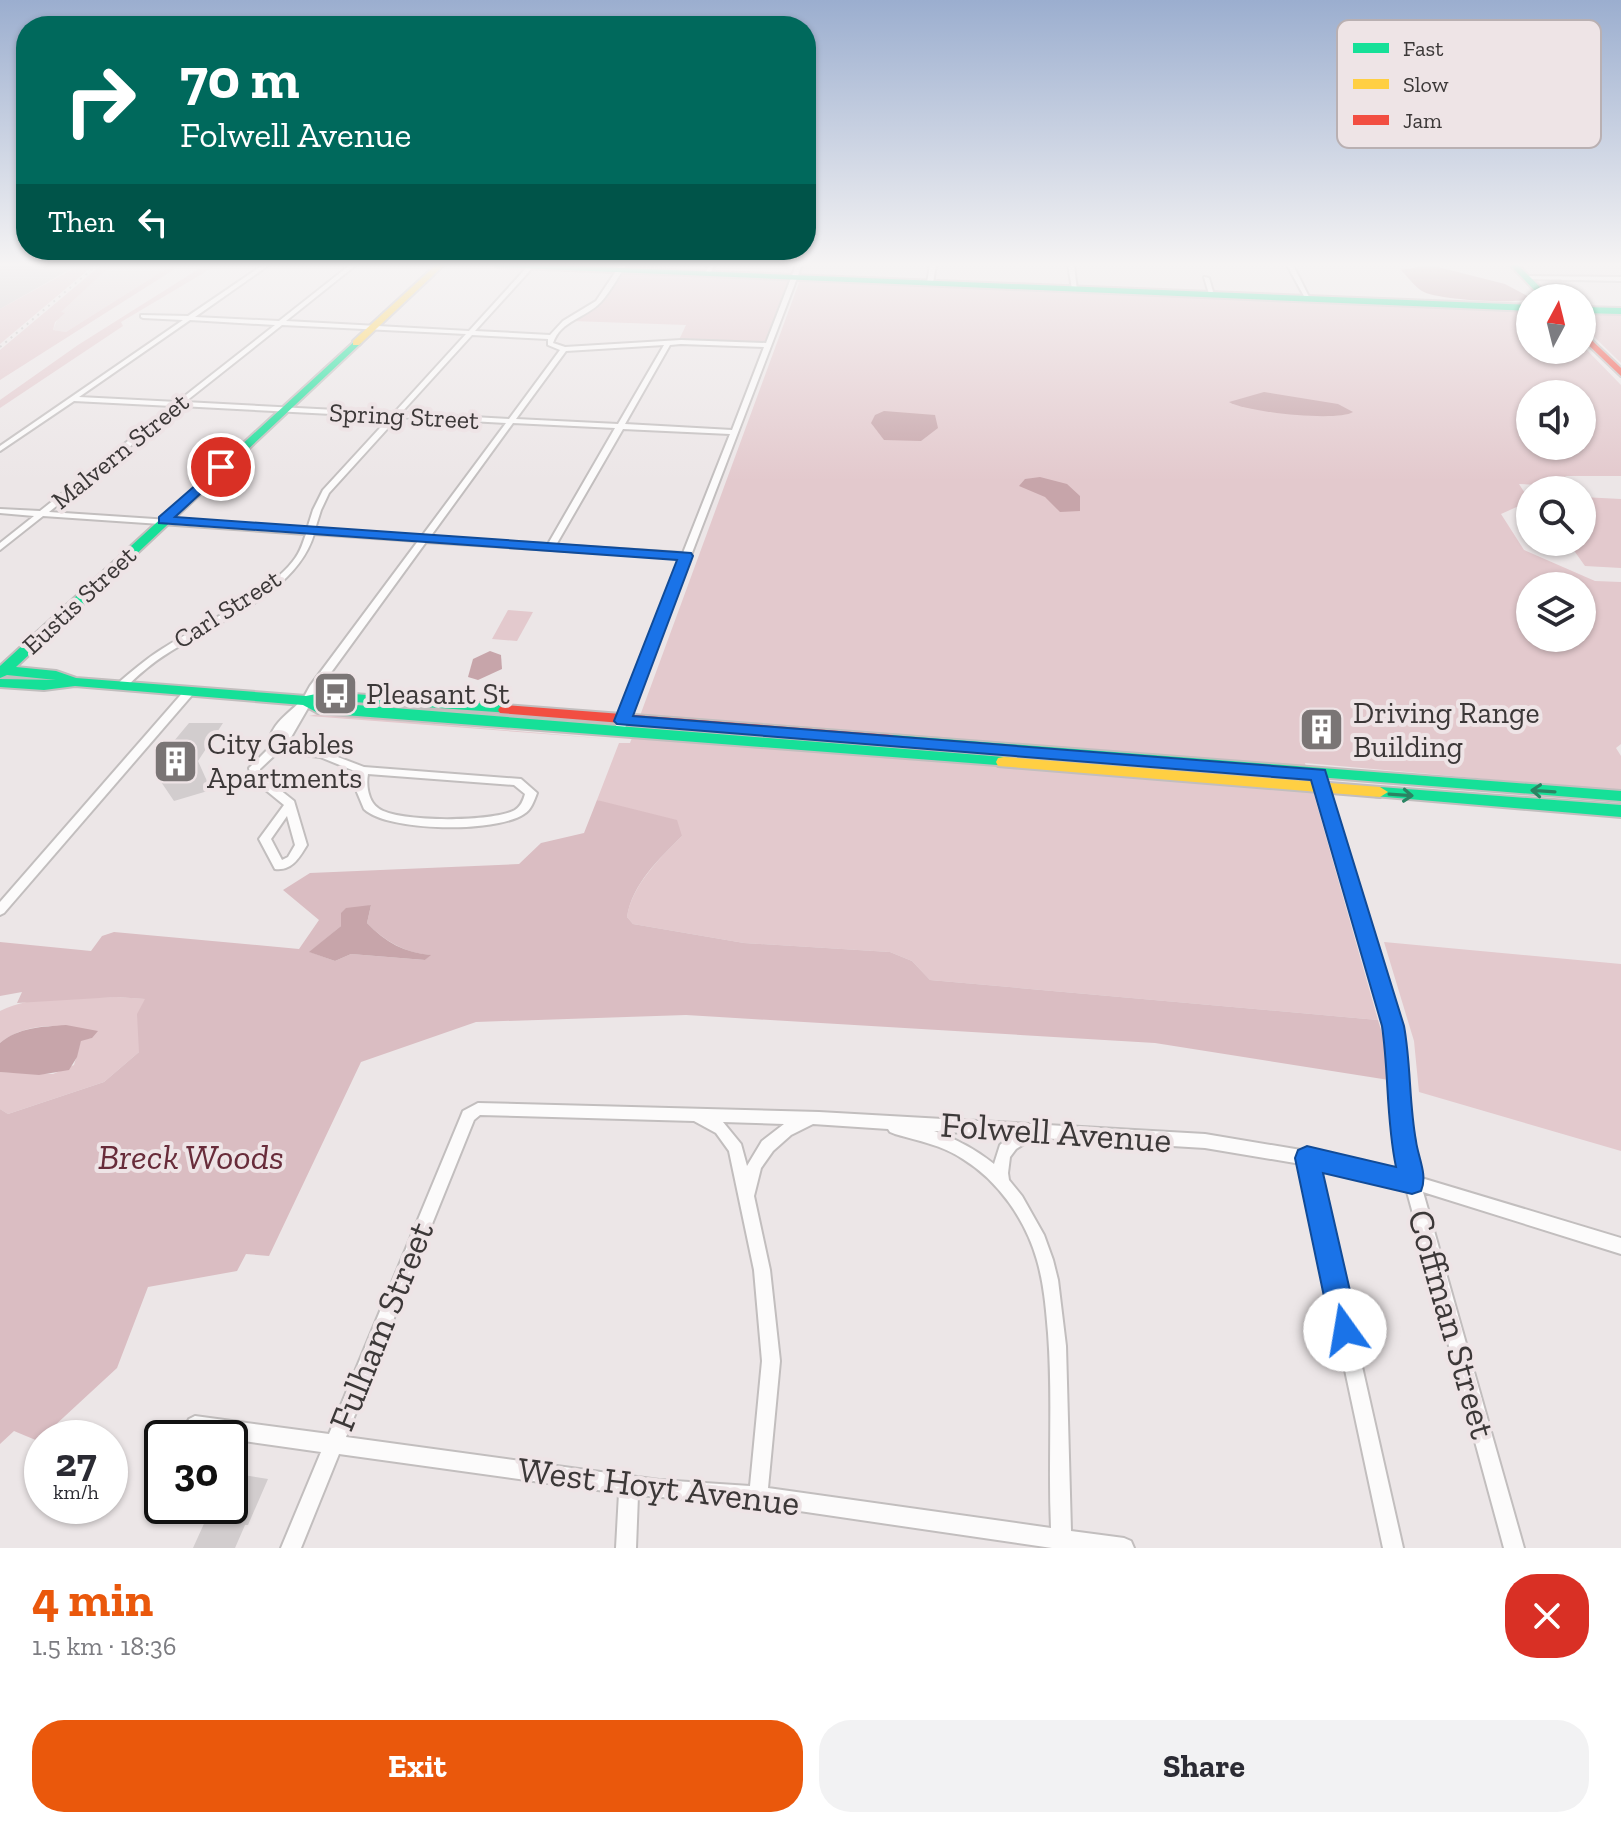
<!DOCTYPE html>
<meta charset="utf-8">
<style>
:root{--surface:#fff;--page:#f2f2f3;--text:#2b2b33;--muted:#7c7c81;--accent:#ea580c}
body{margin:0;font-family:"Zilla Slab",serif;background:var(--page);color:var(--text);height:100vh;display:flex;flex-direction:column;font-size:30px;white-space:nowrap}
*{box-sizing:border-box;margin:0}
p{font-size:26px;color:var(--muted)}
.icon{flex:none;width:44px;height:44px;fill:none;stroke:currentColor;stroke-width:2;stroke-linecap:round;stroke-linejoin:round}
.map{position:relative;height:1548px;overflow:hidden}
.details{display:flex;flex-direction:column;background:var(--surface);flex:1}
.details>*{flex:none}
.banner{position:absolute;left:16px;top:16px;width:800px;height:244px;border-radius:32px;box-shadow:0 2px 6px #0004;background:#00695c;color:#fff;overflow:hidden}
.needle{width:52px;rotate:7deg}
.buttons{position:absolute;left:1516px;top:284px;display:grid;gap:16px}
.buttons a{display:grid;place-items:center;width:80px;height:80px;border-radius:50%;background:var(--surface);box-shadow:0 2px 6px #0004;font-size:40px}
.speed{position:absolute;left:24px;top:1420px;display:flex;gap:16px;font-size:40px;font-weight:700;text-align:center}
.speed>*{display:grid;place-content:center;width:104px;height:104px;border-radius:50%;background:var(--surface);box-shadow:0 2px 6px #0004;line-height:1}
.speed small{font-size:20px;font-weight:400}
.speed .limit{border:4px solid #111;border-radius:12px;background:#fff;color:#111}
.pin{position:absolute;display:grid;place-items:center;width:68px;height:68px;color:#fff;margin:-34px;border:4px solid #fff;border-radius:50%;box-shadow:0 2px 8px #0007}
.me{position:absolute;width:88px;margin:-44px;rotate:347deg;stroke-linejoin:round;filter:drop-shadow(0 0 6px #0008)}
.turn{display:flex;align-items:center;gap:28px;height:168px;padding:0 32px;font-size:36px}
.turn .icon{width:104px;height:104px;stroke-width:2.5}
.turn b{display:block;font-size:56px;line-height:68px}
.then{display:flex;align-items:center;height:76px;padding:0 32px;background:#0003;gap:16px;font-size:30px}
.round{display:grid;place-items:center;flex:none;width:84px;height:84px;border-radius:32px;background:var(--page)}
.head{display:flex;align-items:center;justify-content:space-between;height:136px;padding:0 32px}
h1{font-size:48px;font-weight:800;line-height:60px;color:var(--accent)}
.cta{display:flex;gap:16px;margin-top:auto;padding:16px 32px}
.cta a{flex:1;height:92px;border-radius:32px;background:var(--accent);color:#fff;font-size:32px;font-weight:800;line-height:92px;text-align:center}
.cta a+a{background:var(--page);color:var(--text)}
.map>svg:first-child{display:block}
.built{fill:#e5d8da}
.green{fill:#e3c9cd;fill-rule:evenodd}
.forest{fill:#dabdc2;fill-rule:evenodd}
.water{fill:#c7a5aa}
.building{fill:#d2cdce}
.lines{fill:none;stroke-linecap:round;stroke-linejoin:round}
.street-casing{stroke:#c2bebe;stroke-width:4}
.fast-casing{stroke:#c2bebe;stroke-width:4}
.slow-casing{stroke:#c2bebe;stroke-width:4}
.jam-casing{stroke:#c2bebe;stroke-width:4}
.street{fill:#fcfbfb;fill-rule:evenodd}
.fast{fill:#16e098;fill-rule:evenodd}
.slow{fill:#ffcf43;fill-rule:evenodd}
.jam{fill:#f24e42;fill-rule:evenodd}
.rail{stroke:#c0bfbf;stroke-width:2;stroke-dasharray:2 5;stroke-linecap:butt}
.oneway{stroke:#2b8463}
.route{fill:#1a73e8;stroke:#114b97;stroke-width:2}
.labels{text-anchor:middle;dominant-baseline:central;stroke-width:8;stroke-linejoin:round;paint-order:stroke}
.far-street-label{font-size:26px;fill:#3c3838;stroke:#eee4e6}
.poi-label{font-size:30px;fill:#3c3838;stroke:#eee4e6;text-anchor:start}
.near-street-label{font-size:36px;fill:#3c3838;stroke:#eee4e6}
.near-park-label{font-size:36px;font-style:italic;fill:#682c3a;stroke:#eee4e6}
.key{fill:#eee4e6;stroke:#b9b0b2;stroke-width:2}
.key-label{font-size:22px;fill:#3c3838}
</style>
<div class="map">
<svg width="1621" height="1548" viewBox="0 0 1621 1548">
<rect width="100%" height="100%" fill="#ece6e7"/>
<polygon class="built" points="117,265 172,265 66,332 53,330 60,313 106,270"/>
<g class="green">
<polygon points="80,265 94,265 0,344 0,309"/>
<polygon points="101,265 117,265 105,271 61,312 65,313 55,322 53,330 66,332 172,265 181,265 0,380 0,350"/>
<polygon points="205,265 217,265 121,322 123,326 0,408 0,400 78,345"/>
<polygon points="624,273 781,279 788,281 765,341 760,343 679,340 686,325 572,321 601,303"/>
<path d="M800,280L1530,312V350H1582V345L1621,385V476H1567L1539,485L1519,484L1530,501L1501,514L1524,550L1595,581L1621,582V744L1616,748L1621,756V791L1305,763L1378,1020L930,980L912,961L890,952L744,943L633,924L627,917C632,885 659,859 682,836L597,800L619,743H630ZM1530,394H1582V446H1530ZM1530,586H1582V638H1530Z"/>
<polygon points="1582,313 1621,314 1621,363 1582,325"/>
<polygon points="1582,497 1621,499 1621,568 1585,566 1568,542 1582,542"/>
<polygon points="508,610 533,612 517,641 492,639"/>
<polygon points="318,714 610,739 309,716"/>
<polygon points="1384,942 1621,964 1621,1151 1419,1092 1414,1041"/>
<path d="M116,997L146,999L140,1015L139,1052L104,1082L8,1114L0,1109V1072L53,1074L74,1065L81,1040L92,1038L88,1031C60,1023 24,1023 0,1043V1011C35,994 78,998 116,997Z"/>
</g>
<path class="forest" d="M597,800L677,820L682,836C659,859 632,884 627,917L633,924L744,943L890,952L912,961L930,980L1378,1020L1386,1046L1389,1080L1155,1043L686,1015L476,1022L361,1062L269,1256L246,1254L237,1271L148,1287L117,1368L38,1441L14,1431L0,1444V1109L8,1114L104,1082L139,1052L137,1014L145,999L116,997L17,1003L22,992L0,996V942L91,951L102,936L114,932L299,949L319,920L283,890L310,873L519,864L541,843L584,833ZM371,905L367,923C384,941 405,953 430,955L425,960L351,954L335,961L310,952L341,926L343,917Z"/>
<g class="water">
<path d="M1430,265L1505,284L1531,298C1523,305 1435,300 1422,291C1415,287 1408,277 1401,270Z"/>
<path d="M1264,392L1338,404L1353,412C1337,422 1245,412 1229,402Z"/>
<polygon points="884,411 935,415 938,428 921,441 884,440 871,423 875,415"/>
<polygon points="1040,477 1067,484 1080,496 1080,511 1060,512 1045,497 1019,486 1025,479"/>
<polygon points="490,651 501,655 502,669 478,680 468,677 473,659"/>
<path d="M371,905L367,923C385,942 405,953 431,955L425,960L351,954L335,961L309,952L341,926V913L346,908Z"/>
<path d="M66,1025L98,1031L92,1038L81,1041L77,1057L69,1070L39,1075L0,1072V1043C19,1027 42,1027 66,1025Z"/>
</g>
<g class="building">
<polygon points="0,265 78,265 0,309"/>
<polygon points="189,723 223,723 198,761 211,790 174,801 155,773 158,772 154,765"/>
<polygon points="230,1473 268,1479 248,1525 245,1525 235,1548 193,1548 212,1506 230,1506"/>
</g>
<g class="lines">
<defs>
<g id="street">
<path d="M263,265H269L195,317L279,321L350,265H356L286,321L469,331L529,265H535L475,331L550,335L563,321L596,301L620,265H626C619,276 610,292 601,302C586,318 561,320 553,343L565,347L681,340L766,343L796,265H802L625,728H617L616,726L681,558L426,542L319,689L290,739L284,746L322,751L364,767L521,779L537,793C534,801 531,810 524,814C496,833 388,832 364,809L354,785L357,772L320,757L278,752L260,769V774L294,801L307,845C299,858 292,871 275,869L259,839L284,805L251,778L249,768L268,749C268,727 285,716 300,702C304,698 307,691 310,686L418,541L314,534C296,594 216,622 168,653C152,663 138,675 125,688L121,689L116,686L117,684C132,671 146,659 162,649C200,624 271,594 296,557C301,550 303,542 306,534L43,516L0,550V543L34,516L0,513V509L40,511L172,406L74,401L0,451V446L183,320L143,318L141,317V315L188,316ZM190,320L275,325L177,402L79,397ZM282,325L466,334L394,413L185,402ZM472,335L548,339V345L560,350L509,419L401,413ZM681,344L764,347L732,430L625,424L670,345ZM664,345L618,424L516,419L566,351ZM180,406L390,417L323,490L313,510L307,529L49,512ZM398,417L506,423L422,536L315,529L321,510L329,493ZM513,423L615,428L548,544L430,537ZM623,429L730,434L683,553L556,545ZM368,774L514,785L525,794C523,801 521,806 515,810C494,822 397,823 378,808C368,801 366,785 368,774ZM287,816L295,845L288,857L282,860L271,839Z"/>
<polygon points="709,265 715,265 709,274 705,274"/>
<polygon points="930,265 936,265 933,283 930,285 927,283"/>
<polygon points="1068,265 1074,265 1077,290 1072,289"/>
<polygon points="1287,265 1293,265 1310,299 1305,298"/>
<polygon points="1527,276 1621,277 1621,281 1525,279"/>
<polygon points="1204,277 1209,278 1214,295 1209,294"/>
<polygon points="189,689 193,690 194,692 193,694 4,913 0,915 0,902 185,690"/>
<path d="M1319,770L1324,774L1400,1026L1416,1167L1418,1177L1621,1238V1254L1423,1192L1524,1548H1504L1406,1188L1317,1167L1403,1548H1383L1301,1164L1205,1148L1040,1138L1027,1142L1016,1149L1010,1157L1008,1173L1009,1180L1022,1196L1044,1235L1053,1260L1058,1280L1066,1346L1071,1531L1124,1538L1131,1541L1134,1548H1052L758,1505L638,1495L636,1548H616L619,1493L339,1454L301,1548H281L321,1452L195,1434L189,1431L186,1425L189,1419L195,1416L329,1434L461,1116L463,1111L478,1103L819,1112L1205,1134L1307,1151L1402,1173L1386,1026L1314,774ZM480,1115L694,1121L716,1133L729,1151L754,1270L762,1361L750,1486L659,1480L346,1437L474,1120ZM723,1122L784,1124L762,1141L747,1166L741,1144ZM813,1124L888,1129L890,1132L895,1134C919,1141 942,1145 963,1159C999,1181 1026,1221 1037,1260C1044,1284 1046,1309 1048,1333C1053,1398 1048,1463 1051,1528L768,1488L780,1361L770,1270L754,1196L761,1168L773,1151L791,1135ZM934,1131L1010,1136L1000,1145L994,1164C975,1149 956,1139 934,1131Z"/>
</g>
<g id="fast">
<polygon points="493,265 548,265 1530,305 1530,311 497,267"/>
<polygon points="1510,265 1518,265 1551,298 1542,298"/>
<polygon points="1582,307 1621,308 1621,314 1582,313"/>
<polygon points="356,340 361,343 359,345 16,667 56,671 76,678 306,696 326,692 505,705 510,707 512,710 510,713 326,700 319,702 1004,757 1010,758 1012,762 1010,766 318,713 303,705 75,686 44,690 0,687 0,679 56,680 7,675 0,678 0,666"/>
<polygon points="892,735 1621,791 1621,801 887,743 884,740"/>
<polygon points="1380,787 1621,805 1621,817 1374,796 1372,792 1374,788"/>
</g>
<g id="slow">
<polygon points="436,265 444,265 359,345 353,345 353,341"/>
<polygon points="1004,757 1380,787 1388,792 1380,797 998,766 996,762 998,758"/>
</g>
<g id="jam">
<polygon points="1582,331 1621,368 1621,376 1582,339"/>
<polygon points="505,705 892,735 900,740 892,745 500,713 498,710 500,707"/>
</g>
</defs>
<use href="#street" class="street-casing"/>
<use href="#fast" class="fast-casing"/>
<use href="#slow" class="slow-casing"/>
<use href="#jam" class="jam-casing"/>
<use href="#street" class="street"/>
<use href="#fast" class="fast"/>
<use href="#slow" class="slow"/>
<use href="#jam" class="jam"/>
<polyline class="rail" points="0,347 97,265"/>
</g>
<defs><path id="oneway-shaft" d="M-6 0H5M1.5-3L5.5 0L1.5 3" fill="none" stroke-width="1.6" stroke-linecap="round" stroke-linejoin="round" transform="scale(2)"/></defs>
<g class="oneway">
<use href="#oneway-shaft" transform="translate(1543 791) rotate(-176)"/>
<use href="#oneway-shaft" transform="translate(1401 795) rotate(4)"/>
</g>
<linearGradient id="sky" x2="0" y2="1"><stop stop-color="#9baecf"/><stop offset="0.55" stop-color="#f6f4f4"/><stop offset="1" stop-color="#f6f4f4" stop-opacity="0"/></linearGradient>
<rect width="1621" height="481" fill="url(#sky)"/>
<path class="route" d="M221,463L226,464V470L175,517L691,553L693,556L633,716L1325,770L1404,1026C1411,1064 1409,1103 1416,1141C1418,1157 1428,1175 1421,1191L1412,1194L1323,1173L1359,1330L1355,1340L1345,1344L1335,1340L1331,1330L1295,1158L1298,1150L1307,1146L1396,1167C1386,1120 1389,1073 1382,1026L1311,780L617,724L614,721L677,560L159,523V517Z"/>
<defs>
<symbol id="bus-square" viewBox="-11 -11 22 22"><rect x="-9" y="-9" width="18" height="18" rx="4" fill="#7a7575" stroke="#eee4e6"/><path d="M-5-6H5V4H4V6H2V4H-2V6H-4V4H-5ZM-3.5-4V0h7V-4ZM-3.5 1.2v1.5H-2V1.2ZM2 1.2v1.5H3.5V1.2Z" fill="#fff"/></symbol>
<symbol id="building-square" viewBox="-11 -11 22 22"><rect x="-9" y="-9" width="18" height="18" rx="4" fill="#7a7575" stroke="#eee4e6"/><path d="M-4-6H4V6H1V3H-1V6H-4ZM-2.5-4.3h1.7v1.8h-1.7ZM.8-4.3h1.7v1.8H.8ZM-2.5-1h1.7V.8h-1.7ZM.8-1h1.7V.8H.8Z" fill="#fff"/></symbol>
</defs>
<g fill-rule="evenodd">
<use href="#bus-square" x="310" y="668" width="51" height="51"/>
<use href="#building-square" x="1296" y="704" width="51" height="51"/>
<use href="#building-square" x="150" y="736" width="51" height="51"/>
</g>
<g class="labels">
<g class="far-street-label">
<text transform="translate(404 416) rotate(3)">Spring Street</text>
<text transform="translate(120 451) rotate(-39)">Malvern Street</text>
<text transform="translate(79 600) rotate(-43)">Eustis Street</text>
<text transform="translate(227 609) rotate(-33)">Carl Street</text>
</g>
<g class="poi-label">
<text x="366" y="694">Pleasant St</text>
<text x="1353" y="713">Driving Range<tspan x="1353" dy="34">Building</tspan></text>
<text x="207" y="744">City Gables<tspan x="207" dy="34">Apartments</tspan></text>
</g>
<g class="near-street-label">
<text transform="translate(1056 1132) rotate(4)">Folwell Avenue</text>
<text transform="translate(1452 1324) rotate(74)">Coffman Street</text>
<text transform="translate(381 1326) rotate(-68)">Fulham Street</text>
<text transform="translate(659 1486) rotate(7)">West Hoyt Avenue</text>
</g>
<g class="near-park-label">
<text x="191" y="1156">Breck Woods</text>
</g>
</g>
<rect x="1337" y="20" width="264" height="128" rx="12" class="key"/>
<rect x="1353" y="43" width="36" height="10" fill="#16e098"/>
<rect x="1353" y="79" width="36" height="10" fill="#ffcf43"/>
<rect x="1353" y="115" width="36" height="10" fill="#f24e42"/>
<g class="key-label">
<text x="1403" y="56">Fast</text>
<text x="1403" y="92">Slow</text>
<text x="1403" y="128">Jam</text>
</g>
</svg>
<div class="buttons">
<a><svg class="needle" viewBox="-14 -14 28 28"><path d="M0-13l5 13h-10z" fill="#e53935"/><path d="M0 13l5-13h-10z" fill="#7c7c81"/></svg></a>
<a><svg class="icon" aria-label="sound" viewBox="0 0 24 24"><path d="M4 9h4l5-4v14l-5-4H4zM17 9q2 3 0 6"/></svg></a>
<a><svg class="icon" aria-label="search" viewBox="0 0 24 24"><circle cx="10" cy="10" r="6"/><path d="M15 15l6 6"/></svg></a>
<a><svg class="icon" aria-label="layers" viewBox="0 0 24 24"><path d="M12 4l9 5-9 5-9-5zM3 14l9 5 9-5"/></svg></a>
</div>
<div class="speed"><div>27<small>km/h</small></div><div class="limit">30</div></div>
<div class="pin" style="left:221px;top:467px;background:#d93025"><svg class="icon" aria-label="arrive" viewBox="0 0 24 24"><path d="M6 21V4h12l-3 4 3 4H6"/></svg></div>
<svg class="me" style="left:1345px;top:1330px" viewBox="-20 -20 40 40"><circle r="19" fill="#fff"/><path d="M0-13L10 11 0 6-10 11z" fill="#1a73e8"/></svg>
<div class="banner">
<div class="turn"><svg class="icon" aria-label="right" viewBox="0 0 24 24"><path d="M7 20v-9h11M14 6l5 5-5 5"/></svg><div><b>70 m</b>Folwell Avenue</div></div>
<div class="then">Then<svg class="icon" aria-label="left" viewBox="0 0 24 24"><path d="M17 20v-9H6M10 6l-5 5 5 5"/></svg></div>
</div>
</div>
<section class="details">
<div class="head"><div><h1>4 min</h1><p>1.5 km · 18:36</p></div><a class="round" style="background:#d93025;color:#fff"><svg class="icon" aria-label="close" viewBox="0 0 24 24"><path d="M6 6l12 12M18 6L6 18"/></svg></a></div>
<div class="cta"><a>Exit</a><a>Share</a></div>
</section>
